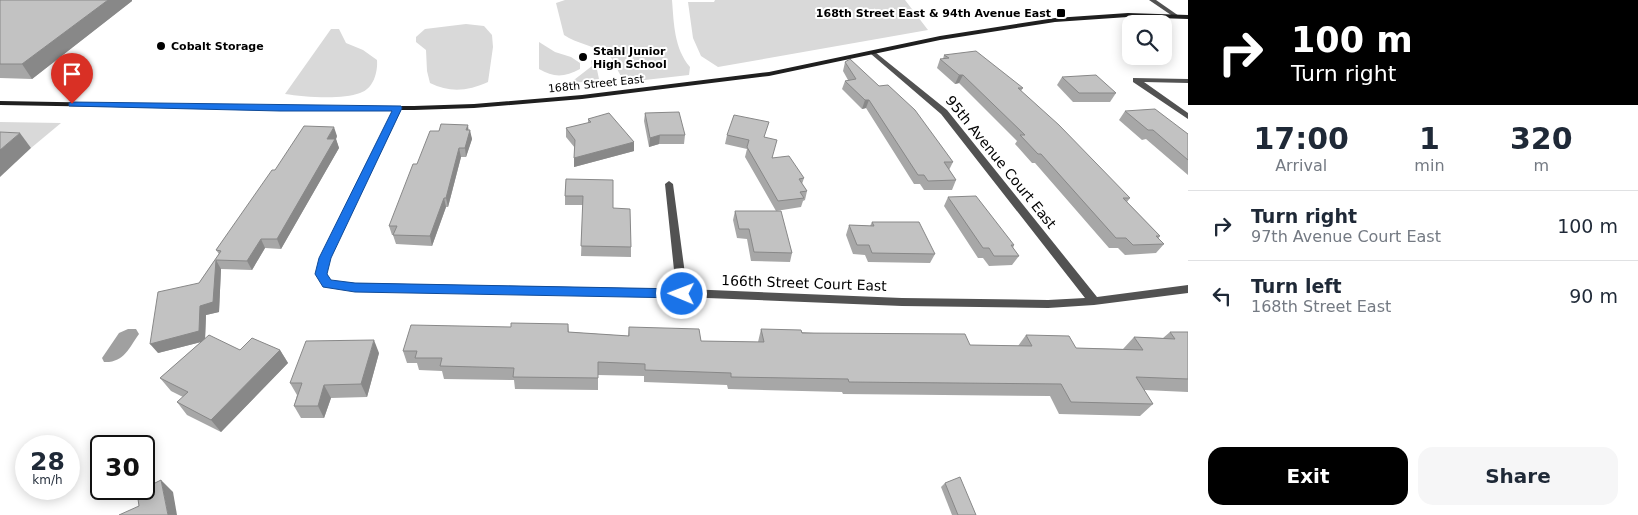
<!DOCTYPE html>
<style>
:root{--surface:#fff;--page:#f6f6f7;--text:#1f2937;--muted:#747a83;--line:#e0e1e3;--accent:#000}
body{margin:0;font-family:"DejaVu Sans",sans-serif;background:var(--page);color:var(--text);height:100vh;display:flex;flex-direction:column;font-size:19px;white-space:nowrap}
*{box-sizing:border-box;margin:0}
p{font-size:16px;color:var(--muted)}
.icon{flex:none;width:28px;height:28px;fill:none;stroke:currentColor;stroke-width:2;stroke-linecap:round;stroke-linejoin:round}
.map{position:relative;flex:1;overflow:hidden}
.side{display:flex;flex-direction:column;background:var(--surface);width:450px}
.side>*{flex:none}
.guide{background:#000;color:#fff;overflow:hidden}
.buttons{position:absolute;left:1122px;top:15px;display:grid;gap:10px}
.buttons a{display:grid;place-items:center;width:50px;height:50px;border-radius:10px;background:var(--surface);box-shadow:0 2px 12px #0003;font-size:25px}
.speed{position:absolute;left:15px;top:435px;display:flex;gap:10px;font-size:25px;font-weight:700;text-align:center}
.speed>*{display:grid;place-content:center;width:65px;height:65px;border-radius:50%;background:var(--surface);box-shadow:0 2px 12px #0003;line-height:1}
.speed small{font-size:12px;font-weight:400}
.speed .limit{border:2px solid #111;border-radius:8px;background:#fff;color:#111}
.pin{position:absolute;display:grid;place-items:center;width:42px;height:42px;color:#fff;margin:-51px -21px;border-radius:50% 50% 50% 0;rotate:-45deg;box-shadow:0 0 5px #0007}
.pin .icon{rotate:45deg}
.me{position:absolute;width:55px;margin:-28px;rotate:271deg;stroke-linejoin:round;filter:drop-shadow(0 0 4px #0008)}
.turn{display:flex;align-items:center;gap:18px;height:105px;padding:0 20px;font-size:22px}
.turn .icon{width:65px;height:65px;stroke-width:2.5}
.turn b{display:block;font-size:35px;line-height:42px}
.eta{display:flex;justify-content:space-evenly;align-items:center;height:85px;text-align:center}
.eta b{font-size:30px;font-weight:700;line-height:35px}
.action{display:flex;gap:10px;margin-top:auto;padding:10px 20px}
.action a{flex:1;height:58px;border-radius:15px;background:var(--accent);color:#fff;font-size:20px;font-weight:700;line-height:58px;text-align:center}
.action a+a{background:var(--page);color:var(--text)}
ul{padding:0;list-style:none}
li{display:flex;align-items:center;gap:15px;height:70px;padding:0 20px;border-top:1px solid var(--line)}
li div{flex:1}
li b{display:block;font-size:19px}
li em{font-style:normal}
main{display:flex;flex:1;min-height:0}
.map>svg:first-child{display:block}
.green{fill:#d9d9d9}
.water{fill:#a0a0a0}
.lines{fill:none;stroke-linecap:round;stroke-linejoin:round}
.street{fill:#525252;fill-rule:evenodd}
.secondary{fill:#1f1f1f;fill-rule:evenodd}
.wall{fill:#a7a7a7}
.shaded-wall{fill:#888}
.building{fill:#c2c2c2;stroke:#888}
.route{fill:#1a73e8;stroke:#114b97}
.poi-dot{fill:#000;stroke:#fff;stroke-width:2}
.labels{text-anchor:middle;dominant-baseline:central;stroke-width:4;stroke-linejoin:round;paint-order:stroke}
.far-poi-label{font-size:11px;font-weight:bold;fill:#000;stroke:#fff;text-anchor:start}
.far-street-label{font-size:11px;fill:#000;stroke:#fff}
.street-label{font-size:14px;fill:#000;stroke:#fff}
</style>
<main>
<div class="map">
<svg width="1188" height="515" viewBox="0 0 1188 515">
<rect width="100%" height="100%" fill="#fff"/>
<g class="green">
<path d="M565,0H672C674,24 674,48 690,67L689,75L627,82C616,74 617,61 607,54C593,45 577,44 564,35L556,3Z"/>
<polygon points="715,0 905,0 928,30 718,67 701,56 693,38 688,2 714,2"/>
<path d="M466,24L484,26L492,35L493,47L488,82C468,91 450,93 430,83L427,71L426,50L416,42V37L425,29Z"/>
<path d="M331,29H339L346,43L363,50L377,60C378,73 373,89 360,93C342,100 304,97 285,94Z"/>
<path d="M539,42L555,52L571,57L580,63V69C565,77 554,78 539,69Z"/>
<polygon points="591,60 596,65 599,79 596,81 570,83 592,66"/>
<polygon points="0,122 61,123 31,148 0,147"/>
</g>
<path class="water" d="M128,329H136L139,334C129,348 124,363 104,362L102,358L119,333Z"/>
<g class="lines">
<g class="street">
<polygon points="1149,0 1156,0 1179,16 1174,17"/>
<polygon points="871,52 875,52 947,110 1097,297 1188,285 1188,293 1094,305 1048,308 902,306 682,297 355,291 324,287 316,274 320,258 394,108 398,106 402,108 330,258 326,274 331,281 355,283 676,289 665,184 669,181 673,184 687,289 902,298 1048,300 1085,298 941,114 871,54"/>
<polygon points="1133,78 1188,79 1188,83 1144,82 1188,113 1188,119 1133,82"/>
</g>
<polygon class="secondary" points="1128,13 1188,15 1188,19 1128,17 1055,22 940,40 769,76 582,99 474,108 414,110 280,110 0,105 0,101 280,106 414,106 474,104 582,95 769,72 940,36 1055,18"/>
</g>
<g class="wall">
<polygon points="0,0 132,1 32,79 0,78"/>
<polygon points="944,55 1023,88 1021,91 1130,198 1127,202 1160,236 1158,239 1164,244 1156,253 1125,255 1118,248 1109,248 1035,163 1032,163 1015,144 1017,141 959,83 955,84 937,68 940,59 943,59"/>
<polygon points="845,62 953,162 949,170 956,180 952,190 924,190 920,184 914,184 866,108 862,109 842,89 845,81 848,80 843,71"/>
<polygon points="1062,77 1116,93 1110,102 1073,102 1057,85"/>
<polygon points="1125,111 1188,134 1188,175 1146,139 1142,140 1119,120"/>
<polygon points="645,113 685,135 684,144 659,144 649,147 644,121"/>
<polygon points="588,119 634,142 634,151 574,167 575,148 566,137 566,128 588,123"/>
<polygon points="469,130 472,139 466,157 461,157 448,207 446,207 432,246 396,244 393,235 392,235 389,226"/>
<polygon points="727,135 765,137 772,158 804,178 802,184 807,191 805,200 803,201 801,207 776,211 745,157 747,149 725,144"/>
<polygon points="337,136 336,139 339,148 281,249 265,248 252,270 221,269 219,312 206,315 205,338 240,350 280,350 288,363 221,432 187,415 177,402 183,397 171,391 160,378 201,342 158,353 199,283 219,254 216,250 275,170"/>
<polygon points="566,179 613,208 631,247 631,257 581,256 583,205 565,205 565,196"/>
<polygon points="948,197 1014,245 1013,248 1019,256 1012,265 989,266 983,258 978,258 944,206"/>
<polygon points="735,211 792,253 790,262 751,261 747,239 737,238 733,220"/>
<polygon points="872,222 935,254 930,263 868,262 865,255 853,254 846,235 849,225 870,226"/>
<polygon points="568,324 569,332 628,336 629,327 701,341 758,342 761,329 970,345 1018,346 1026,335 1076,348 1123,349 1134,337 1163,338 1170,332 1188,332 1188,392 1144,390 1153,404 1140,416 1059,414 1050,396 843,394 842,392 728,389 727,385 644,382 644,376 598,375 598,390 515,389 514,380 444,379 442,371 419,370 417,363 407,363 403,351 511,327"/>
<polygon points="379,353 367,397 331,398 324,418 301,418 294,406 297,395 290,383"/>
<polygon points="945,483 976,515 952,515 941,487"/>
</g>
<g class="shaded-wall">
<polygon points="108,0 132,0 132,1 32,79 22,64"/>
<polygon points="959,75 963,75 959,83 955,84"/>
<polygon points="865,100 869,100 866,108 862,109"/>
<polygon points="468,125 469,134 470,130 472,139 466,157 465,148 466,130"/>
<polygon points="334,127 337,136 336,139 339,148 281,249 277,239 327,139"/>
<polygon points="20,133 31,148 0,177 0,150"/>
<polygon points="660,135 659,144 649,147 650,138"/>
<polygon points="634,142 634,151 574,167 574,158"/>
<polygon points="459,148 461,157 448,207 446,198"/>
<polygon points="444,198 446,207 432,246 430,236"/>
<polygon points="261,239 265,248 252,270 247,261"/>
<polygon points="216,260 221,269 219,312 206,315 205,341 158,353 150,344 200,306"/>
<polygon points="374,340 379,353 367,397 361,384"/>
<polygon points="280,350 288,363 221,432 211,420"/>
<polygon points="324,385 331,398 324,418 318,406"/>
<polygon points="161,480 173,492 177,515 168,515"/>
</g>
<g class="building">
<polygon points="0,0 108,0 22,64 0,64"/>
<polygon points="976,51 1023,88 1018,88 1059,125 1130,198 1123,198 1160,236 1156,236 1164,244 1133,245 1126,238 1116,238 1041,154 1038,154 1020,135 1025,135 963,75 959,75 940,59 949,58 944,55"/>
<polygon points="850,59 879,86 888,85 915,110 953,162 944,162 956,180 928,181 924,175 918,175 869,100 865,100 845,81 856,79 845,62"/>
<polygon points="1096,75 1116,93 1079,93 1062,77"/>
<polygon points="1155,109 1188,134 1188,160 1153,130 1148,130 1125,111"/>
<polygon points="679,112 685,135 660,135 650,138 645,113"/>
<polygon points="609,113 634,142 574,158 575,140 566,128 591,122 588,119"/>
<polygon points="734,115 769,122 764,137 777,140 772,158 789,156 804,178 799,179 807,191 800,192 804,198 778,201 747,147 749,140 727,135"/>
<polygon points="441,124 468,125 466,130 470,130 465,148 459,148 446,198 444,198 430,236 393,235 397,226 389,226 413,164 417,164 430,131 439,131"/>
<polygon points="304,126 334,127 327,139 335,139 277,239 261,239 247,261 216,260 213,302 200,306 199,331 150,344 158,292 199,283 221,251 216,250 272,170 275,170"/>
<polygon points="0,132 20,133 0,150"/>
<polygon points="566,179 613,180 613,208 630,209 631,247 581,246 583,196 565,196"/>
<polygon points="976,196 1014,245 1011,245 1019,256 994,256 989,248 983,248 948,197"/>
<polygon points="735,211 781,211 792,253 754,252 749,229 739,229"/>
<polygon points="872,222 919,222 935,254 872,253 869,245 857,245 849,225 874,226"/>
<polygon points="511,323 568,324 568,332 629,336 629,327 699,329 701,341 764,342 761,329 801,330 802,333 965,334 970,345 1032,346 1026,335 1069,336 1076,348 1143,350 1134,337 1175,339 1170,332 1188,332 1188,379 1136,377 1153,404 1071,402 1061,384 849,382 848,379 731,377 731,373 645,370 645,364 598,362 598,378 513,377 514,368 440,366 442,358 415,358 417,351 403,351 411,325 511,327"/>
<polygon points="209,335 240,350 252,338 280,350 211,420 177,402 188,392 160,378"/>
<polygon points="374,340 361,384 324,385 318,406 294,406 302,383 290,383 306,341"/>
<polygon points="960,477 976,515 958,515 945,483"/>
<polygon points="161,480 168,515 119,515 139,506 137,492"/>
</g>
<polygon class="route" points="72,102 401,106 402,108 331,258 327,274 331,280 355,283 682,289 688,294 682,298 355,292 323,287 315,274 319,258 392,111 280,111 69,106 69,103"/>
<g class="poi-dot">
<rect x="1056" y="8" width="10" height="10" rx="2.5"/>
<circle cx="161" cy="46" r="5"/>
<circle cx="583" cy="57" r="5"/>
</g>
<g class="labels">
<g class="far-poi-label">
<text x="1051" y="13" text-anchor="end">168th Street East &amp; 94th Avenue East</text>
<text x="171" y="46">Cobalt Storage</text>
<text x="593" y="51">Stahl Junior<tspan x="593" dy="13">High School</tspan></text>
</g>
<g class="far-street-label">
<text transform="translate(596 84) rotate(-6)">168th Street East</text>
</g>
<g class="street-label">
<text transform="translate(1001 162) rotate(51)">95th Avenue Court East</text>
<text transform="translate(804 283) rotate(2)">166th Street Court East</text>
</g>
</g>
</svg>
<div class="buttons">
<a><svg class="icon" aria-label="search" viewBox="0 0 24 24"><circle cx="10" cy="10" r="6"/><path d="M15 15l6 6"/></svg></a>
</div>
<div class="speed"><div>28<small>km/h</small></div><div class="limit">30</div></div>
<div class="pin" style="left:72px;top:104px;background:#d93025"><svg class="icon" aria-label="arrive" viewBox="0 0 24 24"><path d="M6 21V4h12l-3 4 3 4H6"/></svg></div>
<svg class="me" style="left:682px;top:294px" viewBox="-20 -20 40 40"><circle r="17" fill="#1a73e8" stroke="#fff" stroke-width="3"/><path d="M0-11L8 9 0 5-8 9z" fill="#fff"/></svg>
</div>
<section class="side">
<div class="guide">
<div class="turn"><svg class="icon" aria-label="right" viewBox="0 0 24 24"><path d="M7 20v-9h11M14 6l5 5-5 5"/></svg><div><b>100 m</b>Turn right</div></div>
</div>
<div class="eta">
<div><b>17:00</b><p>Arrival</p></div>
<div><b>1</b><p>min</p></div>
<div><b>320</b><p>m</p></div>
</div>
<ul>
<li><svg class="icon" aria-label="right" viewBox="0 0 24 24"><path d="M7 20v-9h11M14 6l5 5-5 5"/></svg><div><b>Turn right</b><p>97th Avenue Court East</p></div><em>100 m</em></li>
<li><svg class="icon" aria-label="left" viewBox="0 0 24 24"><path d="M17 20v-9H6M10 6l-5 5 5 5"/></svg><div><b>Turn left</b><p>168th Street East</p></div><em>90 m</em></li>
</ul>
<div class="action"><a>Exit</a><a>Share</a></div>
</section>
</main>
